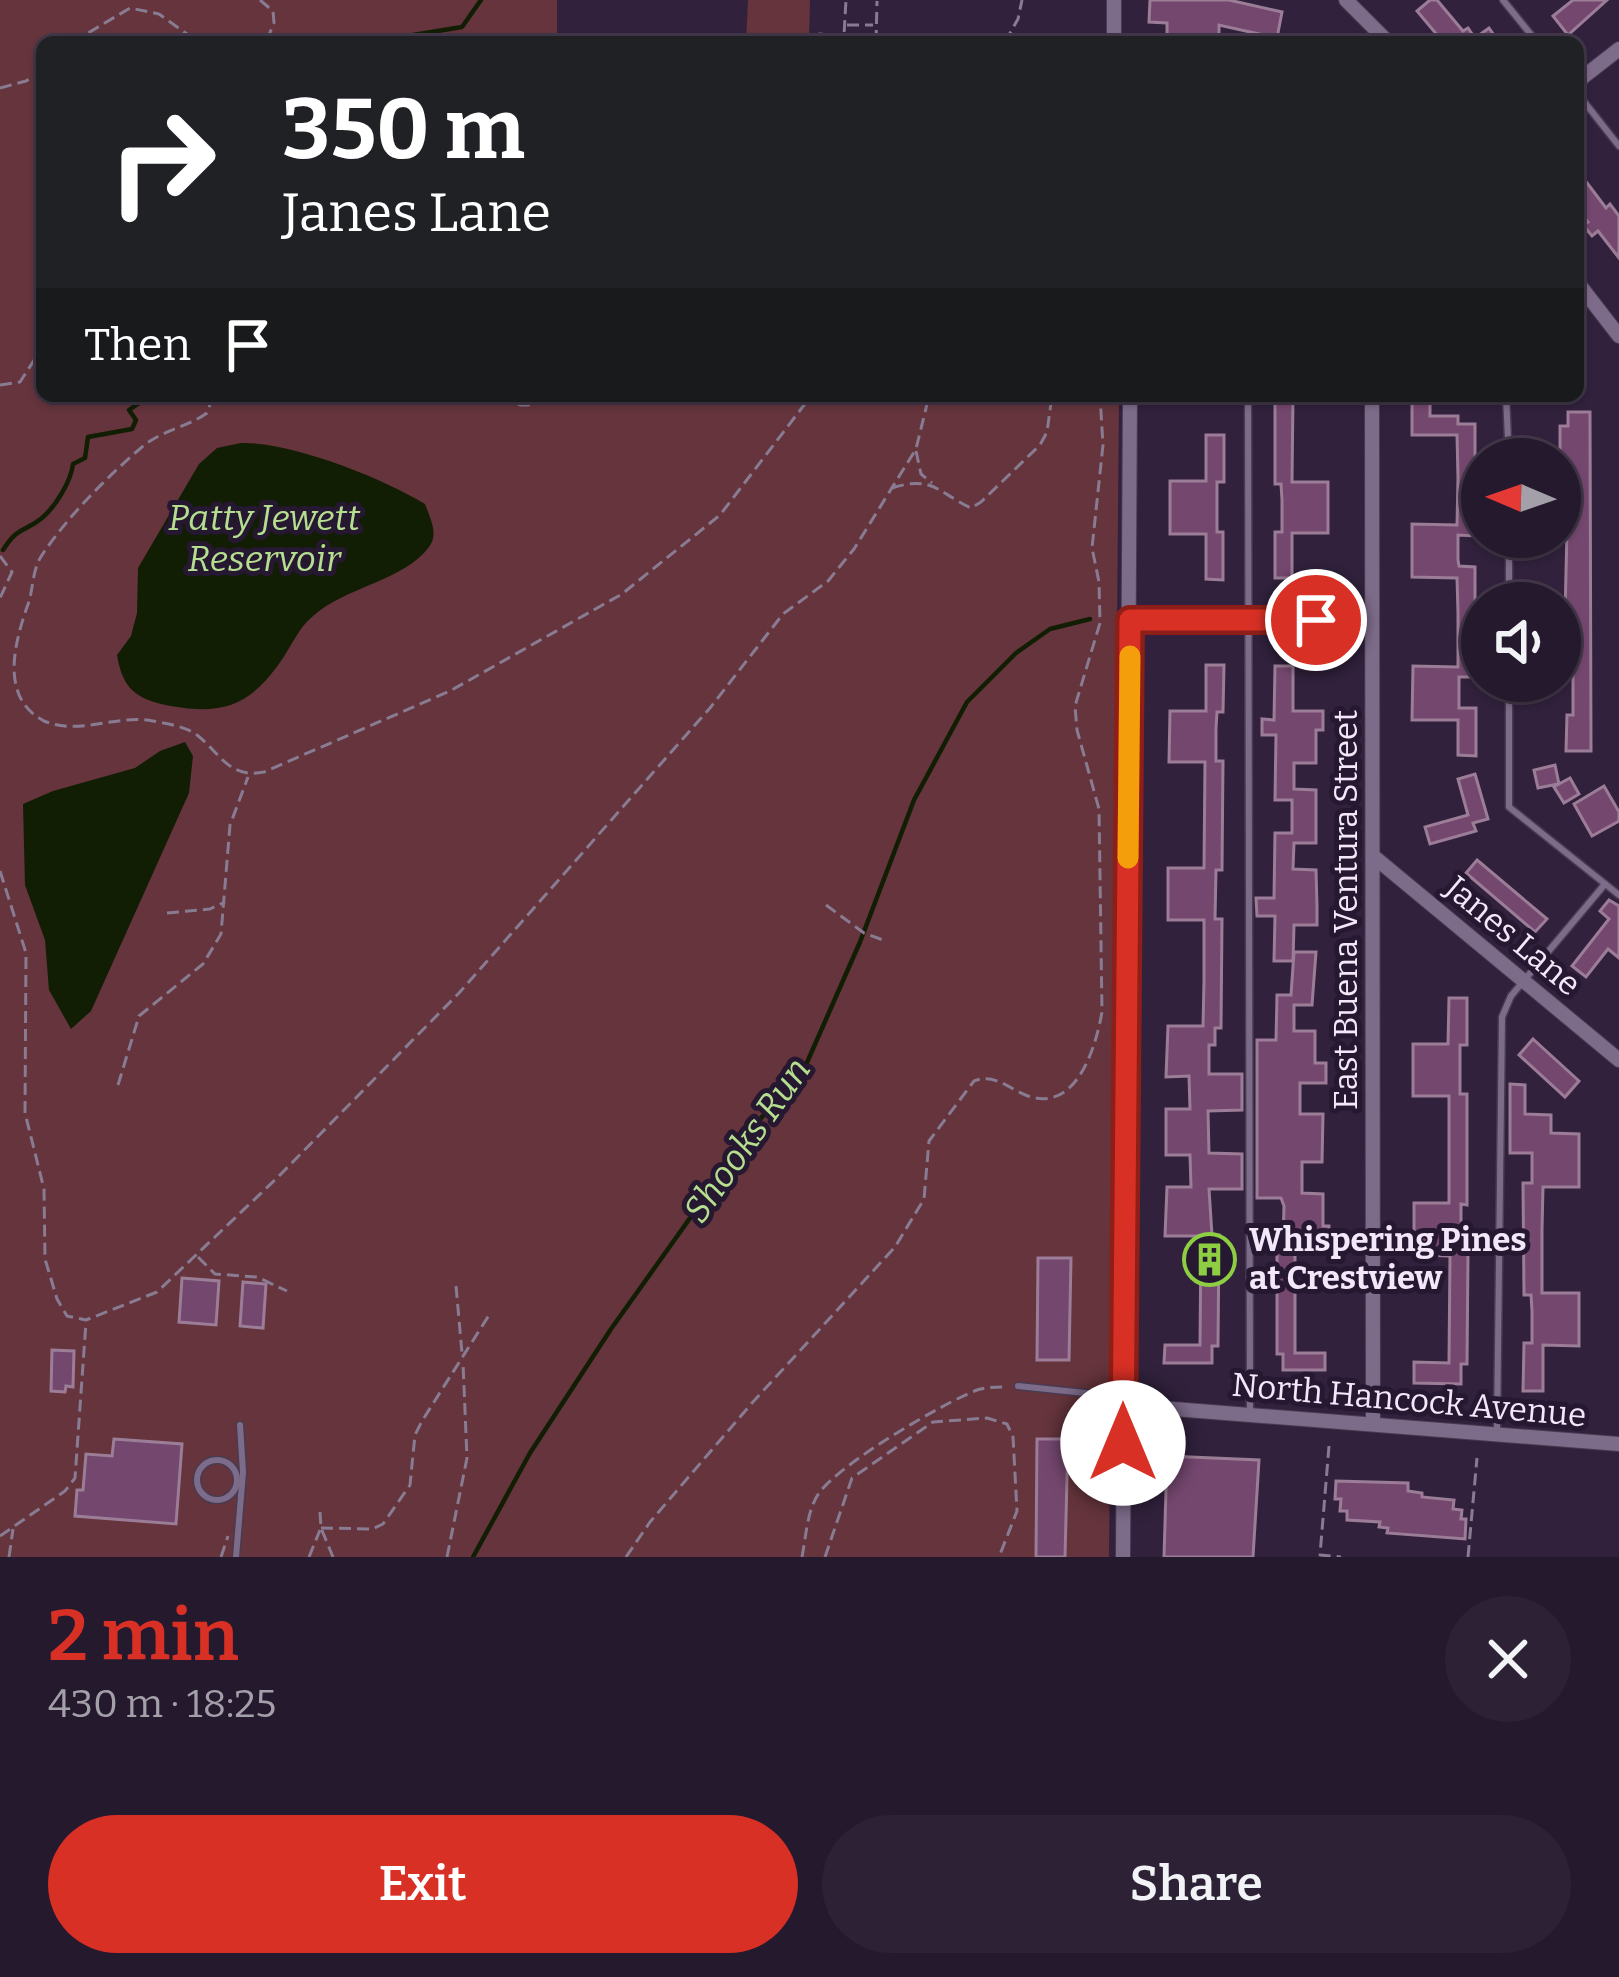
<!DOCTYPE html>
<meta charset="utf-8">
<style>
:root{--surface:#25192d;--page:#2d2235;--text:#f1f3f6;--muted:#a3a0aa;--line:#423849;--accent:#d93025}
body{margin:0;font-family:Bitter,serif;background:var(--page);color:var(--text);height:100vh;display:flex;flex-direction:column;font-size:45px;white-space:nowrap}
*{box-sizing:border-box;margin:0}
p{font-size:39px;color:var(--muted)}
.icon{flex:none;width:66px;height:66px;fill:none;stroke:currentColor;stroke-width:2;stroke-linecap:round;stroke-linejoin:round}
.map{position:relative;height:1557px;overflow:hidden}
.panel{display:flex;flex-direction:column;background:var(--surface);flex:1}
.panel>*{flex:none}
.top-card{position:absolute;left:36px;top:36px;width:1548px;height:366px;border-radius:18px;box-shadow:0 3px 9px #0004,0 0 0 3px var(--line);background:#202124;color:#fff;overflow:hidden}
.needle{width:78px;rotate:272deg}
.buttons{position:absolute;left:1461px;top:438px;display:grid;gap:24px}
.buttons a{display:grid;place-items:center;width:120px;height:120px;border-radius:50%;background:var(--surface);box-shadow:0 3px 9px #0004,0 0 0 3px var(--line);font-size:60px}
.pin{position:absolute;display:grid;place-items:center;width:102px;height:102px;color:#fff;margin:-51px;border:6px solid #fff;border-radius:50%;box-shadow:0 3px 12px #0007}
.me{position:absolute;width:132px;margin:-66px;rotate:0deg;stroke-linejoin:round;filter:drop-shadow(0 0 9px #0008)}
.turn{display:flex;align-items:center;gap:42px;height:252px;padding:0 48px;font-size:54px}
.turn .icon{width:156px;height:156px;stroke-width:2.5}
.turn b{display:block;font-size:84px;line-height:102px}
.then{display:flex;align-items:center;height:114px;padding:0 48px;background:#0003;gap:24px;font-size:45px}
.round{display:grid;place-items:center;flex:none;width:126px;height:126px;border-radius:63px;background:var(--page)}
.overview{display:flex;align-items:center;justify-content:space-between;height:204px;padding:0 48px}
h1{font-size:72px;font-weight:600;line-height:90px;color:var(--accent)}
.cta{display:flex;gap:24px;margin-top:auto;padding:24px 48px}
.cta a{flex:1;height:138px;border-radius:72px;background:var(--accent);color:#fff;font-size:48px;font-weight:600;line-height:138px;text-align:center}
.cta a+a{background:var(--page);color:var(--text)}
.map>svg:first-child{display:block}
.green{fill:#65343c}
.water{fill:#111e03}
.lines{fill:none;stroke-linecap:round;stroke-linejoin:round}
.stream{stroke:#111e03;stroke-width:4.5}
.building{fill:#74476f;stroke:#9c7d97;stroke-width:3}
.lane-casing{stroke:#493b52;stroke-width:9}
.street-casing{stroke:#493b52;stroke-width:16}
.path{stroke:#887b92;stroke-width:3;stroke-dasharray:12 6;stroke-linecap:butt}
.lane{stroke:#7d6b8a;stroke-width:6}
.street{stroke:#7d6b8a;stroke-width:14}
.route-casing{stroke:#8d1f18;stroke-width:30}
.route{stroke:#d93025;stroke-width:21}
.slow{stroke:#f59e0b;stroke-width:21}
.labels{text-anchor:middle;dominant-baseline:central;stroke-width:10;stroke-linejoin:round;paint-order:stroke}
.street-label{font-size:33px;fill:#f2e8fa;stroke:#271832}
.poi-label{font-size:33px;font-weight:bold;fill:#f2e8fa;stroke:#271832;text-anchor:start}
.water-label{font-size:36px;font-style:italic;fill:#b5df8f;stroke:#271832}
</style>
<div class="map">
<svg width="1619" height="1557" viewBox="0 0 1619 1557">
<rect width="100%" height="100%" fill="#31213c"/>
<g class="green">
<polygon points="0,0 557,0 557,42 42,42 42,396 1119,396 1109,1557 0,1557"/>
<polygon points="748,0 810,0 809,42 746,42"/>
</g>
<g class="water">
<path d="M241,443C292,442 380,477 425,504C430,518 439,534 429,547C404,581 344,587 312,617C300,627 293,642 285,655C251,707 222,717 161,704C132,697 122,684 117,655L131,636L137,613L138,568L199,464L217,448Z"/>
<polygon points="185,742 193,756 189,793 91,1011 71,1029 49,990 45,940 25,885 23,804 53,791 135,768 160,751"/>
</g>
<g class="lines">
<g class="stream">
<polyline points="398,42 407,36 462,27 481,0"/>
<polyline points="224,396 243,396"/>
<path d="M3,550C19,525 24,533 42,518C56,506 71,481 73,464L85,458L88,437L132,429L136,420L129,410L145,399L163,396"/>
<polyline points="473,1557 530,1453 611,1329 762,1117 805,1067 860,942 914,800 967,702 1016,653 1050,629 1090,619"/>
</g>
</g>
<g class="building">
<polygon points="1150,0 1229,0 1282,12 1277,38 1219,25 1219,42 1167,42 1167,23 1149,22"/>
<polygon points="1430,0 1437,0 1463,31 1468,28 1475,38 1489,28 1499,42 1443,42 1417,11"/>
<polygon points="1573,0 1607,0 1568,35 1553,16"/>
<polygon points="1578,171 1606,208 1610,204 1619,216 1619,258 1598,231 1592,236 1583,225 1588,222 1578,209"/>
<polygon points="1275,396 1293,396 1292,482 1328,482 1328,533 1292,533 1292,578 1275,578 1275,532 1282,532 1282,500 1281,484 1275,484"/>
<polygon points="1412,396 1430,396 1430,416 1458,416 1458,424 1475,424 1475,536 1458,535 1458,560 1459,566 1475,567 1475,677 1459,677 1459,708 1476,708 1476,756 1458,755 1458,720 1412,720 1413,666 1458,667 1458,613 1457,578 1412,577 1412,524 1457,525 1458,478 1457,435 1412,435"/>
<polygon points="1568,412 1590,412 1591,751 1566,751 1567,715 1573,715 1573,615 1565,615 1568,487 1564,487 1560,454 1560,426 1568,426"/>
<polygon points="1206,435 1224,435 1224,482 1217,482 1217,532 1223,532 1223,580 1206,579 1206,534 1170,534 1170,481 1206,481"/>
<polygon points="1206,665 1224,665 1223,712 1217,712 1216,729 1216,761 1223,761 1222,870 1216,870 1215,919 1222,919 1221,1028 1215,1028 1215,1045 1209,1045 1209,1074 1242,1074 1242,1110 1208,1111 1209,1153 1242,1154 1242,1189 1209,1189 1212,1235 1219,1235 1218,1346 1212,1346 1212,1363 1164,1363 1165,1345 1200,1345 1201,1236 1165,1236 1167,1187 1191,1187 1190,1155 1166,1155 1166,1109 1190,1109 1189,1076 1166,1077 1168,1026 1203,1026 1204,981 1204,920 1168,920 1168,868 1204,868 1205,762 1169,762 1170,711 1206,711"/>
<polygon points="1275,666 1293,666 1293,711 1323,711 1323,730 1316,730 1316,763 1294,763 1294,789 1316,790 1316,843 1294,843 1293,869 1316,870 1317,906 1317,925 1294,925 1293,961 1274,961 1275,916 1257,916 1256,898 1274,898 1275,833 1292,833 1292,800 1275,800 1276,735 1262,735 1262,719 1274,720"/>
<polygon points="1555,765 1559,784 1570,778 1579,794 1564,803 1554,787 1558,784 1538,788 1534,770"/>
<polygon points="1475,774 1488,819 1473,823 1476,831 1430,844 1425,827 1468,815 1458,779"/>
<polygon points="1604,786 1619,812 1619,821 1592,836 1574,804"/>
<polygon points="1477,860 1547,919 1535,932 1466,873"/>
<polygon points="1609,900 1619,906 1619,958 1608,949 1586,977 1572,966 1609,919 1600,911"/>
<polygon points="1294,952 1316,952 1312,1005 1294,1005 1294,1031 1315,1031 1315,1063 1326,1063 1326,1083 1300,1083 1300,1114 1323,1114 1322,1162 1302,1162 1302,1193 1323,1194 1323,1226 1329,1226 1329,1243 1295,1243 1295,1353 1325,1353 1325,1370 1283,1370 1283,1354 1277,1354 1277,1242 1283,1242 1284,1206 1281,1198 1257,1198 1257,1040 1276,1040 1277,995 1291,995"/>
<polygon points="1449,998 1467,998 1467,1045 1460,1045 1460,1094 1467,1094 1467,1205 1461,1204 1461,1253 1468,1253 1467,1364 1461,1364 1461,1384 1414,1383 1414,1362 1449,1363 1450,1256 1414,1255 1414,1203 1449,1203 1449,1096 1413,1096 1413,1044 1448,1044"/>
<polygon points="1533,1039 1579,1081 1565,1097 1519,1055"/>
<polygon points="1510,1084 1525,1085 1525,1114 1551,1115 1551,1133 1579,1134 1579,1187 1543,1187 1542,1230 1542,1293 1579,1293 1579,1346 1543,1345 1543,1391 1523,1391 1524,1343 1532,1343 1532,1311 1531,1295 1524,1295 1523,1183 1532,1183 1532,1153 1510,1153"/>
<polygon points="1038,1258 1071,1258 1069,1360 1037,1360"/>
<polygon points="182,1278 219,1281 216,1325 179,1322"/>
<polygon points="243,1282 266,1284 263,1328 240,1326"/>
<polygon points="52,1350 74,1351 73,1387 66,1386 65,1392 51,1391"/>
<polygon points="114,1439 182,1444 176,1524 75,1516 77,1490 83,1490 86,1454 112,1456"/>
<polygon points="1037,1439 1068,1439 1065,1557 1036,1557"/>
<polygon points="1167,1456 1259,1460 1253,1557 1164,1557"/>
<polygon points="1336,1481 1408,1483 1408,1491 1422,1493 1422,1497 1454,1500 1453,1509 1462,1510 1461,1519 1466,1519 1465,1539 1387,1533 1388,1528 1379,1527 1380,1522 1347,1520 1347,1511 1340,1511 1341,1499 1335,1499"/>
</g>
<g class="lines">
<defs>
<g id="lane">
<polyline points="1503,0 1537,42"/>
<polyline points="1578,94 1619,146"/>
<polyline points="1248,396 1250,1414"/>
<polyline points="1506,396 1509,459"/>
<polyline points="1509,603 1509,537"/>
<polyline points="1509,681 1509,807 1619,895"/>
<polyline points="1018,1386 1104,1395 1120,1403"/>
<polyline points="1497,1430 1502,1017 1511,996 1605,884"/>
<circle cx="217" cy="1480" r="20"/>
<polyline points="236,1557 243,1472 240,1425"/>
</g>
<g id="street">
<polyline points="1346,0 1388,42"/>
<polyline points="1114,42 1114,0"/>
<polyline points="1578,81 1619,49"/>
<polyline points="1578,283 1619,336"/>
<polyline points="1372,396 1373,1424"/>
<polyline points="1130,620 1372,620"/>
<polyline points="1373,856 1619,1060"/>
<polyline points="1123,1405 1619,1444"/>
<polyline points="1123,1557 1130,396"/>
</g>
</defs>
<use href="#lane" class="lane-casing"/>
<use href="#street" class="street-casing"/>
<g class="path">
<polyline points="260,0 273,11 274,23 266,42"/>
<polyline points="847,25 873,25"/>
<polyline points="73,42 130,8 159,14 198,42"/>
<polyline points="819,42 819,34 844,35 846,0"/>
<polyline points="876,42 877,1"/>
<polyline points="1005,42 1018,19 1022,0"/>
<polyline points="0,88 26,81 42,71"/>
<polyline points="0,385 20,382 42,348"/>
<path d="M213,396L207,413C186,428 162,430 142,447C106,478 69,515 42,555C31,572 34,590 27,607C14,645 0,698 44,721C79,736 116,714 153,721C167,724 185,726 197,735C221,754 229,779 264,772L450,691L622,594L720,515L811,396"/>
<path d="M502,396C520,410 534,406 553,396"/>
<polyline points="916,451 921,474 932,483"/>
<path d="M892,488C933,475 937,492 971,508L981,502L1040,445L1047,432L1052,396"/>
<polyline points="0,556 12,572 0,598"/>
<polyline points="0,871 26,953 25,1113 44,1189 45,1259 57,1299 67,1316 86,1320 157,1292 277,1178 459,993 710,708 783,614 828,581 854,549 916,449 929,396"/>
<polyline points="826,905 864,933 883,940"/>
<polyline points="167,913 210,909 225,902"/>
<polyline points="118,1085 139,1016 203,964 221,934 230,825 248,777"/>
<polyline points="198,1257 215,1274 257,1277 287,1291"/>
<polyline points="456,1286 462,1353"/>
<polyline points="1329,1446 1320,1555 1341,1557"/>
<polyline points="320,1512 321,1528 333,1557"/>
<polyline points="321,1528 372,1529 383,1524 410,1485 415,1435 422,1421 491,1312"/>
<polyline points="0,1536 65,1491 75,1478 86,1322"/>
<polyline points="9,1557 13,1529"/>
<polyline points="221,1557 228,1536"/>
<polyline points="309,1557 320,1530"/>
<polyline points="447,1557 467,1458 463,1363"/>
<path d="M626,1557L650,1522L752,1403L895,1247L924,1199L929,1141L974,1081C995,1073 1009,1089 1028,1096C1077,1113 1096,1046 1102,1012L1099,809L1077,730L1075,706L1100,623L1099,582L1092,548L1103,445L1100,396"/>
<path d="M802,1557C806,1537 807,1510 819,1493C841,1463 941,1404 977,1390C986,1387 995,1387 1005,1387"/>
<polyline points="825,1557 852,1478 933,1422 987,1418 1007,1424 1013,1437 1017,1511 999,1557"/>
<polyline points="1468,1557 1477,1458"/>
</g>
<use href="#lane" class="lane"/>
<use href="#street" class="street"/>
</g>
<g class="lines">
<defs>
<polyline id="route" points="1123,1443 1130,620 1316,620"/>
</defs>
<use href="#route" class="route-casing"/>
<use href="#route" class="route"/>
<polyline class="slow" points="1128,858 1130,656"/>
</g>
<defs>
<symbol id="building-ring" viewBox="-11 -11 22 22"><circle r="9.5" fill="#271832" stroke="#8ece43" stroke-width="1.5"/><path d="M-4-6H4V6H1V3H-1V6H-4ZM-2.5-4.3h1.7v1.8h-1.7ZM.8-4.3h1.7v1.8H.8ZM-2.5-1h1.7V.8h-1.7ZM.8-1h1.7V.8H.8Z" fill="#8ece43"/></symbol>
</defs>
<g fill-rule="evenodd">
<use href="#building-ring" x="1180" y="1230" width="59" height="59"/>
</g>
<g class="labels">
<g class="street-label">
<text transform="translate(1346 910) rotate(-90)">East Buena Ventura Street</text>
<text transform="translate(1513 936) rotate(40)">Janes Lane</text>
<text transform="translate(1409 1400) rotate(5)">North Hancock Avenue</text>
</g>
<g class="poi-label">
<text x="1249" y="1240">Whispering Pines<tspan x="1249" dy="38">at Crestview</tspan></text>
</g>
<g class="water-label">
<text x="264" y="518">Patty Jewett<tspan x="264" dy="41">Reservoir</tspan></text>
<text transform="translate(747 1140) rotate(-55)">Shooks Run</text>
</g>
</g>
</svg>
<div class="buttons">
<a><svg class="needle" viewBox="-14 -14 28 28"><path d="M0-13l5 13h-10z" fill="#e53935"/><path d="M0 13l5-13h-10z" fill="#a3a0aa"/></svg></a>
<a><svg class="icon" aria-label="sound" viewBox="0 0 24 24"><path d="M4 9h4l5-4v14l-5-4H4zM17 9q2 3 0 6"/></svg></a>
</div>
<div class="pin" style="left:1316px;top:620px;background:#d93025"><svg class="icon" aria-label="arrive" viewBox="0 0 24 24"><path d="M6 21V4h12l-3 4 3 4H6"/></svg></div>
<svg class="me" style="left:1123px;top:1443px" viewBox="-20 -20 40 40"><circle r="19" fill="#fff"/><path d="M0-13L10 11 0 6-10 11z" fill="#d93025"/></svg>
<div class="top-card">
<div class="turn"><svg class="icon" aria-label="right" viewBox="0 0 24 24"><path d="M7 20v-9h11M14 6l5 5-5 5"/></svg><div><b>350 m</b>Janes Lane</div></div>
<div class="then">Then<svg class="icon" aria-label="arrive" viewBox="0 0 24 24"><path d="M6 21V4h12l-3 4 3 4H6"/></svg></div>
</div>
</div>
<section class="panel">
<div class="overview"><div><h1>2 min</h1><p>430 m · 18:25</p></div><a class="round"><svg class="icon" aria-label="close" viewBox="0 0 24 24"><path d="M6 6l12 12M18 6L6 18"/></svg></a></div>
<div class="cta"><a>Exit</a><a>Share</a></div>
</section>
